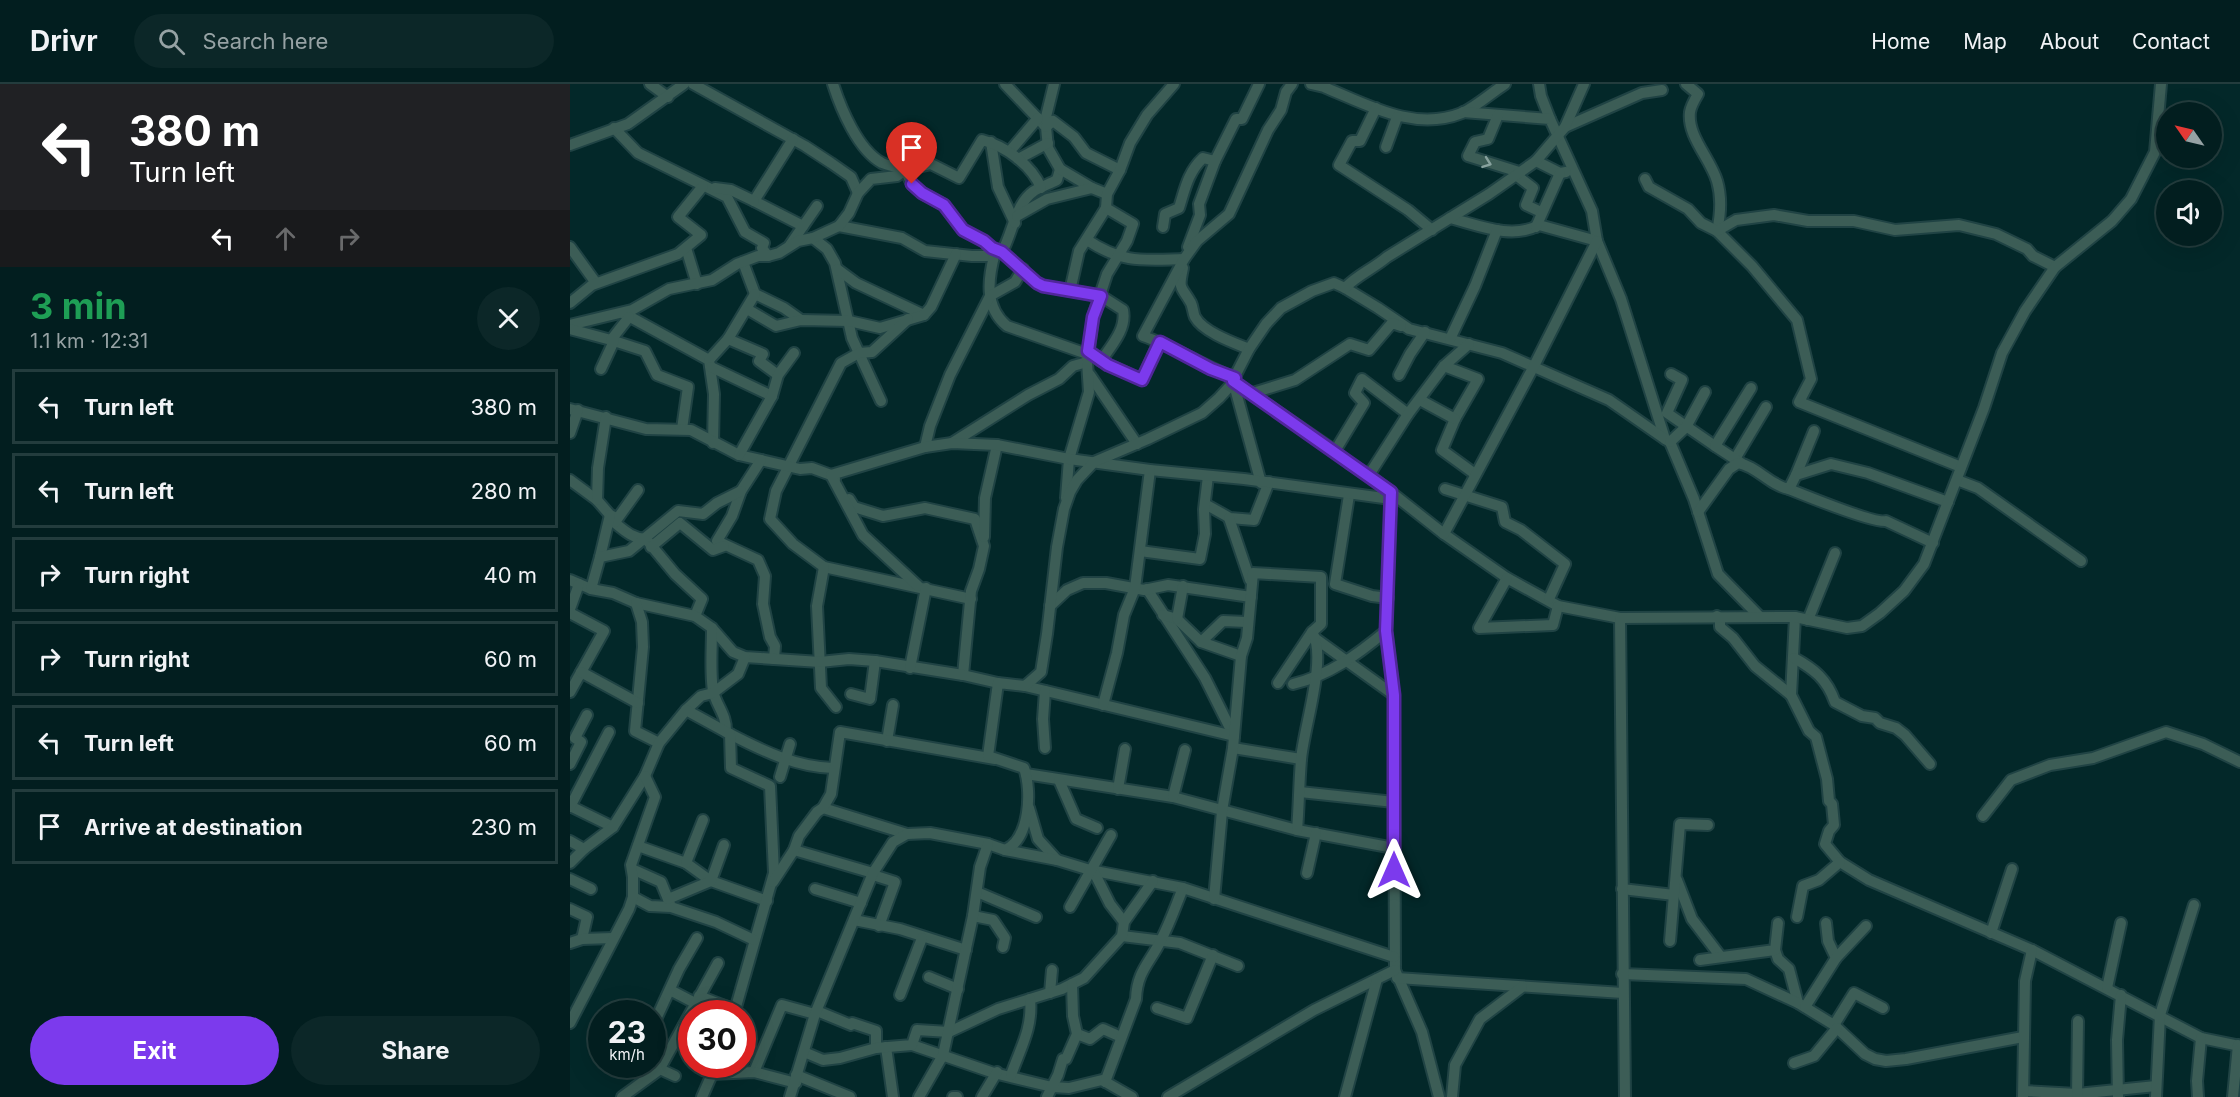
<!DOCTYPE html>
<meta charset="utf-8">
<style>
:root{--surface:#021e1f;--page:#0c2728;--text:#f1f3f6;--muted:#96a2a4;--line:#233c3d;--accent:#7c3aed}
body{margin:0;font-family:Inter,sans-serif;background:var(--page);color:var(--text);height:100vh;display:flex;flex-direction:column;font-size:22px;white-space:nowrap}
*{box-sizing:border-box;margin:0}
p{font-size:20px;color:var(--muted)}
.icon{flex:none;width:33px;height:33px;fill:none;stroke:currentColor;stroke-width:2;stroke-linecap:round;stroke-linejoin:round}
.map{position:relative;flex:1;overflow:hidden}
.drawer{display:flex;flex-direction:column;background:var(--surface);width:570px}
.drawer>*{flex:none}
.banner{background:#202124;color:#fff;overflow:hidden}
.needle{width:39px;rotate:304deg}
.tools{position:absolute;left:1586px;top:18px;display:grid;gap:12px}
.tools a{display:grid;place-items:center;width:66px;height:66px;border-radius:50%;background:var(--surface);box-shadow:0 6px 24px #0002,0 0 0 2px var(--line);font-size:30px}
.speed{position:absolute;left:18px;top:916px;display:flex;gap:12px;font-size:30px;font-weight:700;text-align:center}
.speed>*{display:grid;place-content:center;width:78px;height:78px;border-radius:50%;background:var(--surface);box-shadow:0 6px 24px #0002,0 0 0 2px var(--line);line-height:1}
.speed small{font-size:15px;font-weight:400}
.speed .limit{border:9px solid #d22;background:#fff;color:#111}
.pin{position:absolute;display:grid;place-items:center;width:51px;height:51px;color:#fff;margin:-62px -26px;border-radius:50% 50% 50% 0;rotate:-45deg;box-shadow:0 0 6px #0007}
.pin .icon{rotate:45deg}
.me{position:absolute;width:66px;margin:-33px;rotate:0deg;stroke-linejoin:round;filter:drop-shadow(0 0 4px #0008)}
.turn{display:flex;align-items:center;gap:21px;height:126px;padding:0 30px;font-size:27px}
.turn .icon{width:78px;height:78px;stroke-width:2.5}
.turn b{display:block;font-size:42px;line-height:51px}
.lanes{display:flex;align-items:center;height:57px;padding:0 30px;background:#0003;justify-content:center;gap:30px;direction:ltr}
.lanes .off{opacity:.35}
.round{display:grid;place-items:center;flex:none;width:63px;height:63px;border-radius:32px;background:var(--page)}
.headline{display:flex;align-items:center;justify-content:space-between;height:102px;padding:0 30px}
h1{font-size:36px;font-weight:700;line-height:45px;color:#1e9e55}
.action{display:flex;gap:12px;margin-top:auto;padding:12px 30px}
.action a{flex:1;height:69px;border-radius:36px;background:var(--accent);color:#fff;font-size:24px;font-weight:700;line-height:69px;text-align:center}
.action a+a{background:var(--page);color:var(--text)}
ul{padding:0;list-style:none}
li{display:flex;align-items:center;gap:18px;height:75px;margin:0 12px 9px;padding:0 18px;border:3px solid var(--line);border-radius:0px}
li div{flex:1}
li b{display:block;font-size:22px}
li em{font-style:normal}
header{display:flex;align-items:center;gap:36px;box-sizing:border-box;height:84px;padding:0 30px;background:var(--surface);border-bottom:2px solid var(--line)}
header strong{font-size:28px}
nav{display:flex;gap:33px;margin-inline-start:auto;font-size:21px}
.search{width:420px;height:54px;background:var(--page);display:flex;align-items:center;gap:15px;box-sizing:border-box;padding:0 21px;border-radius:33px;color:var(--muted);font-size:22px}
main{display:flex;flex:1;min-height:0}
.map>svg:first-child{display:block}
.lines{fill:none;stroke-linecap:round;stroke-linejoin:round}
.minor-casing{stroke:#204344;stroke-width:14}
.minor{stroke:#3c5d56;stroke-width:10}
.oneway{stroke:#88a29e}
.route-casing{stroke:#51269a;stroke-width:15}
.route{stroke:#7c3aed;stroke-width:10}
</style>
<header>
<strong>Drivr</strong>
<div class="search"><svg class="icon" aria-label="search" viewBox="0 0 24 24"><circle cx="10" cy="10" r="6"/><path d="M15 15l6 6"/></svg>Search here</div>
<nav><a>Home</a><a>Map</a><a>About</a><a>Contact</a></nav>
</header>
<main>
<section class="drawer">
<div class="banner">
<div class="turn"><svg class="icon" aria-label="left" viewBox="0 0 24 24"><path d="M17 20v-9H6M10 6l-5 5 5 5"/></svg><div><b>380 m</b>Turn left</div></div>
<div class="lanes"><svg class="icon" aria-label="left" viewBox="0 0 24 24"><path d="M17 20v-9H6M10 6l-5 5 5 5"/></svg><svg class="icon off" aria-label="ahead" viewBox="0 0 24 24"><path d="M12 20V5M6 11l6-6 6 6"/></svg><svg class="icon off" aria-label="right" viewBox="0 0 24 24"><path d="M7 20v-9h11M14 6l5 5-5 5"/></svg></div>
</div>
<div class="headline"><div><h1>3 min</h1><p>1.1 km · 12:31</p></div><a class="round"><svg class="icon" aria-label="close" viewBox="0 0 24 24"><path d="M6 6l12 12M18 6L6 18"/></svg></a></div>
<ul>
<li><svg class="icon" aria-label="left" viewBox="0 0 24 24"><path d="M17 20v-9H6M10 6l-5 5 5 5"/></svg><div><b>Turn left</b></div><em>380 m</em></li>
<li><svg class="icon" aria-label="left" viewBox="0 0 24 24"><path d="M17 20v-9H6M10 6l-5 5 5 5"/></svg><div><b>Turn left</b></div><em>280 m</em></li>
<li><svg class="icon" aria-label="right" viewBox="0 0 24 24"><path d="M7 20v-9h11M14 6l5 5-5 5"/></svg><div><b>Turn right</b></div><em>40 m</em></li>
<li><svg class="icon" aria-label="right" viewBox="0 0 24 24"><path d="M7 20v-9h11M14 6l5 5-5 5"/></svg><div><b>Turn right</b></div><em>60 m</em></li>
<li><svg class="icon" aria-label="left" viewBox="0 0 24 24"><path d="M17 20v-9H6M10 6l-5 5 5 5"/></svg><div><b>Turn left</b></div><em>60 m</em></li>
<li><svg class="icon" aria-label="arrive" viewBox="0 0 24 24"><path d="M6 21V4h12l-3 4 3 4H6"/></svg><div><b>Arrive at destination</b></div><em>230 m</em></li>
</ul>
<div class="action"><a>Exit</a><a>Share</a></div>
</section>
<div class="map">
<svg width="1670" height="1013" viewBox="0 0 1670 1013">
<rect width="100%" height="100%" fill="#032829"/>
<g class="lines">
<defs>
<g id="minor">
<polyline points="80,0 98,13"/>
<polyline points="123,0 235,62 261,79 281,93 288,109"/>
<path d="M263,0C271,25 288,66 312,79C319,82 328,83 335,86L342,100L352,109L374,121L393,146L414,157L421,164L432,168C443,148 445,120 464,107C471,103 479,100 487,96L490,85"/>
<polyline points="435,0 476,43 478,64 490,85 522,104 537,110"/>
<path d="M741,0L754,3C798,21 844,48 892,29C907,22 921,9 935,0"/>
<polyline points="969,0 971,12 980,35"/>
<path d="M1116,0L1128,10C1125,15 1121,22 1120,28C1117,52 1140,74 1147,97C1152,114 1151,129 1147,147L1182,182L1227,236L1241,295L1229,318L1391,383"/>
<polyline points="806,24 790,57 782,57 769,81 838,126 862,146"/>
<polyline points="893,28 980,35 1022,127 1027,157 1051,215 1095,355 1100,358 1124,415 1148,490 1189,532"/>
<polyline points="928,31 918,55 905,58 898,72 949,88"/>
<polyline points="474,41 484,0"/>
<polyline points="476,43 483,37 504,53 516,69 550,86"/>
<polyline points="995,43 1072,9 1092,6"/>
<polyline points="44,44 68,69 157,113 175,148 194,159 192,164 198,172"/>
<polyline points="223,55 184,117 233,142"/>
<polyline points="421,58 428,103 445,139"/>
<polyline points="0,61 58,40 114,0"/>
<polyline points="816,63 827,33"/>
<polyline points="440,67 468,34"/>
<polyline points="448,75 478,59"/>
<polyline points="966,77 990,89 996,88"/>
<polyline points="946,91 963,104 956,121 971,128"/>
<polyline points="1075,95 1079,103 1118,125 1131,139 1147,147 1166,136 1204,131 1238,137 1284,137 1325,146 1389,141 1426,150 1457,165 1463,172 1485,183"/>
<polyline points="145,104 161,106 184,117"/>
<polyline points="447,132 477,115 522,104"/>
<path d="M880,134C908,141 942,156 969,141L1027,157"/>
<path d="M269,142L332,154L355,167L402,172H418L432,168L467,199L473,202L531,212L553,226C557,245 541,262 531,277L518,267"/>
<path d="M593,143L595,130L609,124C615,105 618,88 633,74L645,77"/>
<polyline points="966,143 990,89"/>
<polyline points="243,154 257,165 265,179 282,254 311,317"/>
<path d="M517,156C553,180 574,176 614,175"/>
<polyline points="220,161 247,122"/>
<polyline points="0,163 26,199"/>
<polyline points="618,163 630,131 629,120 645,77 666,35 672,35 689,0"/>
<polyline points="116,164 127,200"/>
<path d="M425,169C418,194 414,223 437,242L517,270"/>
<polyline points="173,178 185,210 214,224 231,236"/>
<path d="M613,184C608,207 611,201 621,219C623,223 623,229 625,233C633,248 664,259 679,265"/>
<polyline points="267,185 286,199 354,231"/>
<polyline points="775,204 808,224 839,245 932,269 1039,316 1095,355"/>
<polyline points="500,207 509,167 536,124"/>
<polyline points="0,219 22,201 108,170 131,151 108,133 133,102"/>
<polyline points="177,225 206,242 231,236 279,237 310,244 354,231 361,223 386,170"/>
<polyline points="53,229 139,276 144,310 143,359"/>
<polyline points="338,235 302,268 289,269 271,279 206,407 200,435 223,460 254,483 401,515"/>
<path d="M0,241L62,226L99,205L142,196L167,180L188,172H198L209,169L228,157L243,154L269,142L279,129L288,109L301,95L327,92L335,86L361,80L389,94L412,56C435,62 462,81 471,104"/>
<polyline points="0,245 41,256"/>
<polyline points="158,255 193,270 189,277 208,291"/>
<polyline points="880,255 905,202 927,146"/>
<polyline points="44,257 75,267 87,291 118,303 112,345"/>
<polyline points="139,276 158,255 185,210"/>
<polyline points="531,277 572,296 589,258"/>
<polyline points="874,282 908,295 885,335 872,366 905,390"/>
<polyline points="141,283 202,312"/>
<polyline points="31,285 44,257 41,256 59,233"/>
<polyline points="1101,290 1112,296 1097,329 1145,362"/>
<polyline points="520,291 567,360"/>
<polyline points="829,291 840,270 855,248"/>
<path d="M665,294C633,282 605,263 573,252L614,175L627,157L659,130L698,46L711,26L716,8L722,0"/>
<polyline points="663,297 765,367 780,380 799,391 874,450 937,494 988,522 1050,534"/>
<polyline points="663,297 691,399"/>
<polyline points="683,309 725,296 780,260 799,266 822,239 831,242"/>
<polyline points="850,316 885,335"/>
<polyline points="0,325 76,345 121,346 169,371 230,385 242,384 261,391 265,395"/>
<polyline points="0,349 8,326"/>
<polyline points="1100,358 1116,343 1135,308"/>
<polyline points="382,359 458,311 489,295 503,282 517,278"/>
<polyline points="355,363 360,342 380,291 420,212 445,198 453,185"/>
<polyline points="765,367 794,319 785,309 792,295 838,330"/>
<polyline points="169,371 202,312 208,291 224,269"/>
<polyline points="1165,375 1196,323"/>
<polyline points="191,376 171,407 162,432 147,457 188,476 195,492 193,520 200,553 205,562 204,575"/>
<polyline points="1171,379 1145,362 1181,304"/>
<polyline points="799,391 838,330 874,282 899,260"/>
<polyline points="1226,391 1244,347"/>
<path d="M0,396L27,416L40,431L47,434L45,439C55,447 62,454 76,455L105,490L132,515L125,532"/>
<polyline points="1387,396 1408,404 1511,477"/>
<polyline points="875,405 932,423 935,438 951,446 995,480 979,515"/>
<path d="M1219,405C1234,411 1305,440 1316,437L1363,459"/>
<polyline points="821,408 816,547 824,611 825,886 852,948 869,1013"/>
<polyline points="779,411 765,500 802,512 818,514"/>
<polyline points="496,414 499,375 519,308 517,278 523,233 537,190 557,157 563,140 536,124 537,110 550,86 560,59 577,31 604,0"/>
<polyline points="279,415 284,423 313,432 355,424 405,435 414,462 409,485 401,507 393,591"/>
<polyline points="27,416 28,384 36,333"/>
<polyline points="635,420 660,434 684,436 699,398"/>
<path d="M1128,428L1159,385L1168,379C1187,382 1199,401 1219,405L1226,391L1261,380L1298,389L1378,418"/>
<polyline points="659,434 680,496"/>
<polyline points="45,438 68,406"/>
<polyline points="874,450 964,282 1027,157"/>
<polyline points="414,453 415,414 427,361"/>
<polyline points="81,463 110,439 143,466 154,462"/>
<polyline points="570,467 630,475 635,450 634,425 638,392"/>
<polyline points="30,473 40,431"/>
<polyline points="254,483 247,522 251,604 266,623"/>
<polyline points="937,494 909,544 983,541 988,522"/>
<polyline points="0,496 21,505 43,509 66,519 125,532 142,544 163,568 175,573 250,578 279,575 305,577 393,591 428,599"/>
<polyline points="348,502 293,451 261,391 355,363 382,359 427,361 499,375 580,386 674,395 821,415"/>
<polyline points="21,505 30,473 59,467 108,427 133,430 147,419 171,407"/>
<polyline points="577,505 635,594 664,652"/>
<polyline points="66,519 72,538 73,563 65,647 89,659"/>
<polyline points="480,522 497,506 513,499 536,499 574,506 598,501 681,513"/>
<polyline points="0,525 9,500"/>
<polyline points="0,529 34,547 0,608"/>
<polyline points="593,531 607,535 631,558 671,572"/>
<polyline points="1147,532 1150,537 1150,543 1163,554 1185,582 1221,611"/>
<polyline points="1225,533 1221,611 1239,647 1246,653 1257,695 1259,717 1262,720 1264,741 1259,747 1255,760 1270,778 1299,796 1462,866 1631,954 1670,962"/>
<polyline points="607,535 613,502"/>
<polyline points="1238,536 1265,469"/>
<path d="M142,544C142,565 140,587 143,607C146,621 157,631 156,648"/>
<polyline points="746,555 824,611"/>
<polyline points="631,558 653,537 677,538"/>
<path d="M1224,574C1244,585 1257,595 1265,618L1292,632L1305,634L1310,639L1326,644L1335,651L1360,680"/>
<polyline points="340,584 356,504"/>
<polyline points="11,588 68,619"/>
<polyline points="708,599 742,548"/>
<path d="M723,600C760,591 787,571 816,547"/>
<polyline points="455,602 664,652"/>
<polyline points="281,610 300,615 305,577"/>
<polyline points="533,621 547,569 554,531 565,504 580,386"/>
<polyline points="116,626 131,612 143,609 168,590 175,573"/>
<path d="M160,650C193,667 226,683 263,684"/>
<polyline points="317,657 323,621"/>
<polyline points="475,664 473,635 475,607"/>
<polyline points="663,664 731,675"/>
<polyline points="0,680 11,658 5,654 17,631"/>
<polyline points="456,690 603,713 727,746 824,764"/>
<polyline points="210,693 220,660"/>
<polyline points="489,696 506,735 527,744"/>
<polyline points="548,705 555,665"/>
<polyline points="730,708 824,718"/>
<polyline points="603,713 615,666"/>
<polyline points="0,722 43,743"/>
<polyline points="0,723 39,648"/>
<polyline points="253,724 337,750"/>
<polyline points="459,724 468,755 487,776"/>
<polyline points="1413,732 1441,696 1480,681 1523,674 1596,648 1633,660 1670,678"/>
<polyline points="0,757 14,765"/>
<polyline points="68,762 116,779 141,797 197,817"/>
<polyline points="224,766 303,789"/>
<polyline points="435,766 487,776 520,786 613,804 824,873"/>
<polyline points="0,779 14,765 43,743 75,692 89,659 116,626 160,650 161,684 200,702 204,789 164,930"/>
<polyline points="116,779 133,736"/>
<polyline points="62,785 91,798 100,820"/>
<polyline points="523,786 540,820 554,838"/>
<polyline points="737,789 746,749"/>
<polyline points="303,791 325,798 309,842"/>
<polyline points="0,795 21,805"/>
<polyline points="1107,796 1122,835 1151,873"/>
<polyline points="203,798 224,766 229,752 247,728 253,724 261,710 270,648 425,675"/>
<polyline points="245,805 291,819"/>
<polyline points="1052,805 1104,811"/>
<polyline points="407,808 466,833"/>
<polyline points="63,813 80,822 101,823 146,838 184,856"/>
<polyline points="98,815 141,797 154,761"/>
<path d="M644,815L652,727L663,664L671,572L677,554L683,489L751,493V540L742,548C758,573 733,646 731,676C729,699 729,723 727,746"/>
<polyline points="500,823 541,751"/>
<polyline points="0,825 17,833 12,855"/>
<polyline points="403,832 423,836 435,854 433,863"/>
<polyline points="1227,833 1233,802 1249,796 1270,778"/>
<polyline points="284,836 330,845 396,866"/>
<polyline points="1256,839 1258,857 1266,874"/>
<polyline points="1421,849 1442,785"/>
<polyline points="552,852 610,859 668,882"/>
<polyline points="1100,857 1110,740 1138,741"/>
<polyline points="0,859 12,855 43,854"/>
<polyline points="1205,866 1208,875 1219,885 1228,919"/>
<polyline points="1130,876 1205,866 1208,839"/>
<polyline points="1052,890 1176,895 1228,919 1264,941 1295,970 1305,975 1316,977 1336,975 1453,953"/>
<polyline points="359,893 388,905"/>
<polyline points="827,894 1053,909"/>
<polyline points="1537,904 1551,839"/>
<polyline points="100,906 125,919"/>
<polyline points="480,909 482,886"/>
<polyline points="330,911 352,854"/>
<polyline points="129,912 165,926"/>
<polyline points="1235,923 1266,874 1296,842"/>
<polyline points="587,924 617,934 643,871"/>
<polyline points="247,927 281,941 282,939 306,947 306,964"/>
<polyline points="0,939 59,825 63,813 63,793 61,781 85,713 75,692"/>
<polyline points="1264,941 1284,909 1313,924"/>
<polyline points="82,944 109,885 127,854"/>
<polyline points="507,950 520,955 533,945 551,953"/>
<polyline points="342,961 424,989 482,1003 499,1004 532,996 562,1013"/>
<polyline points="316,963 323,1013"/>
<polyline points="234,968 253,976 270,974 306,964 342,961 347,946 379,948 428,925 492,905 514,894 552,852 554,838 583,797"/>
<polyline points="1224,979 1244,972 1267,944"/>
<polyline points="81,981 105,992"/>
<polyline points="184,988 212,921 245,930"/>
<polyline points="142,990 184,988 226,999"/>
<polyline points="226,991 280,1013"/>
<path d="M441,991C450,965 463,944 460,915"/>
<path d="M535,998L566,915C567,887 580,879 591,856C600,839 606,821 613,804"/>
<polyline points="1454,1007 1507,1010 1586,1002"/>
<polyline points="52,1013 89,986 148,879"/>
<polyline points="132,1013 146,981"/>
<path d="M220,1013L245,930L303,789L323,758L337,750L360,749L418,760L435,766C460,755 462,707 454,684L418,672L428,599L455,602L471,588L477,550L487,463L494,425L500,408L507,396L524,378L578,355L632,329L649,314L660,302L679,265L696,240L711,224L742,207L764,199L775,204C787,191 803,185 817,173L919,110L966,77L995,43L1014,0"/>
<polyline points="349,1013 373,971 403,832 410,783 418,760"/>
<polyline points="383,1013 387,1013"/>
<polyline points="412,1013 427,988"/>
<polyline points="477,1013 488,991 493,975 496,975 507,950 503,932 502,900"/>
<polyline points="598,1013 744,926 825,886"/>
<polyline points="775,1013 807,895"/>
<polyline points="882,1013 885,981 910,935 952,903"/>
<polyline points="1055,1013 1050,534 1225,533 1277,544 1292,542 1310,529 1334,507 1354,480 1414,324 1432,269 1455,227 1485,183 1542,137 1561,115 1585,68 1591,0"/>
<polyline points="1453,1013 1455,897 1462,866"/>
<polyline points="1507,1013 1508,937"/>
<polyline points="1548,1013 1547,956 1551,911"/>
<polyline points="1586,1013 1590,931 1624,821"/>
<polyline points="1628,1013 1627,997 1631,954"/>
<polyline points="1663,1013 1668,961"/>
</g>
</defs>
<use href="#minor" class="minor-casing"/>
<use href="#minor" class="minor"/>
</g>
<defs><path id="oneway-chevron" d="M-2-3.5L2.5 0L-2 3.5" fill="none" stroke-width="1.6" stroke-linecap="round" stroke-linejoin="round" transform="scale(1.5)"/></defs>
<use class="oneway" href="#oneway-chevron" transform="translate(917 79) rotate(20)"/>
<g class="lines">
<defs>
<polyline id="route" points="342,100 352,109 374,121 393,146 414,157 422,164 432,168 467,199 473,202 531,212 523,233 518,267 538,281 572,296 590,258 641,285 665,294 663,297 821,408 816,547 824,611 824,786"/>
</defs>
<use href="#route" class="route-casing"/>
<use href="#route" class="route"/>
</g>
</svg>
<div class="tools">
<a><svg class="needle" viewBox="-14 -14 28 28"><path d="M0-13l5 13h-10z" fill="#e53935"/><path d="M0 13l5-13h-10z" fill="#96a2a4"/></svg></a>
<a><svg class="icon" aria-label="sound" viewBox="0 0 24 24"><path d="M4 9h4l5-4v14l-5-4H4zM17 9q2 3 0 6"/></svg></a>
</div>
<div class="speed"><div>23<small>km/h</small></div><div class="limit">30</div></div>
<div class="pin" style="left:342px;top:100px;background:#d93025"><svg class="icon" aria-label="arrive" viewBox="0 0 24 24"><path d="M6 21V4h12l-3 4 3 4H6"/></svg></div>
<svg class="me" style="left:824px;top:786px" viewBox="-20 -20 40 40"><path d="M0-17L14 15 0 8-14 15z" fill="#7c3aed" stroke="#fff" stroke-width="4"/></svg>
</div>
</main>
